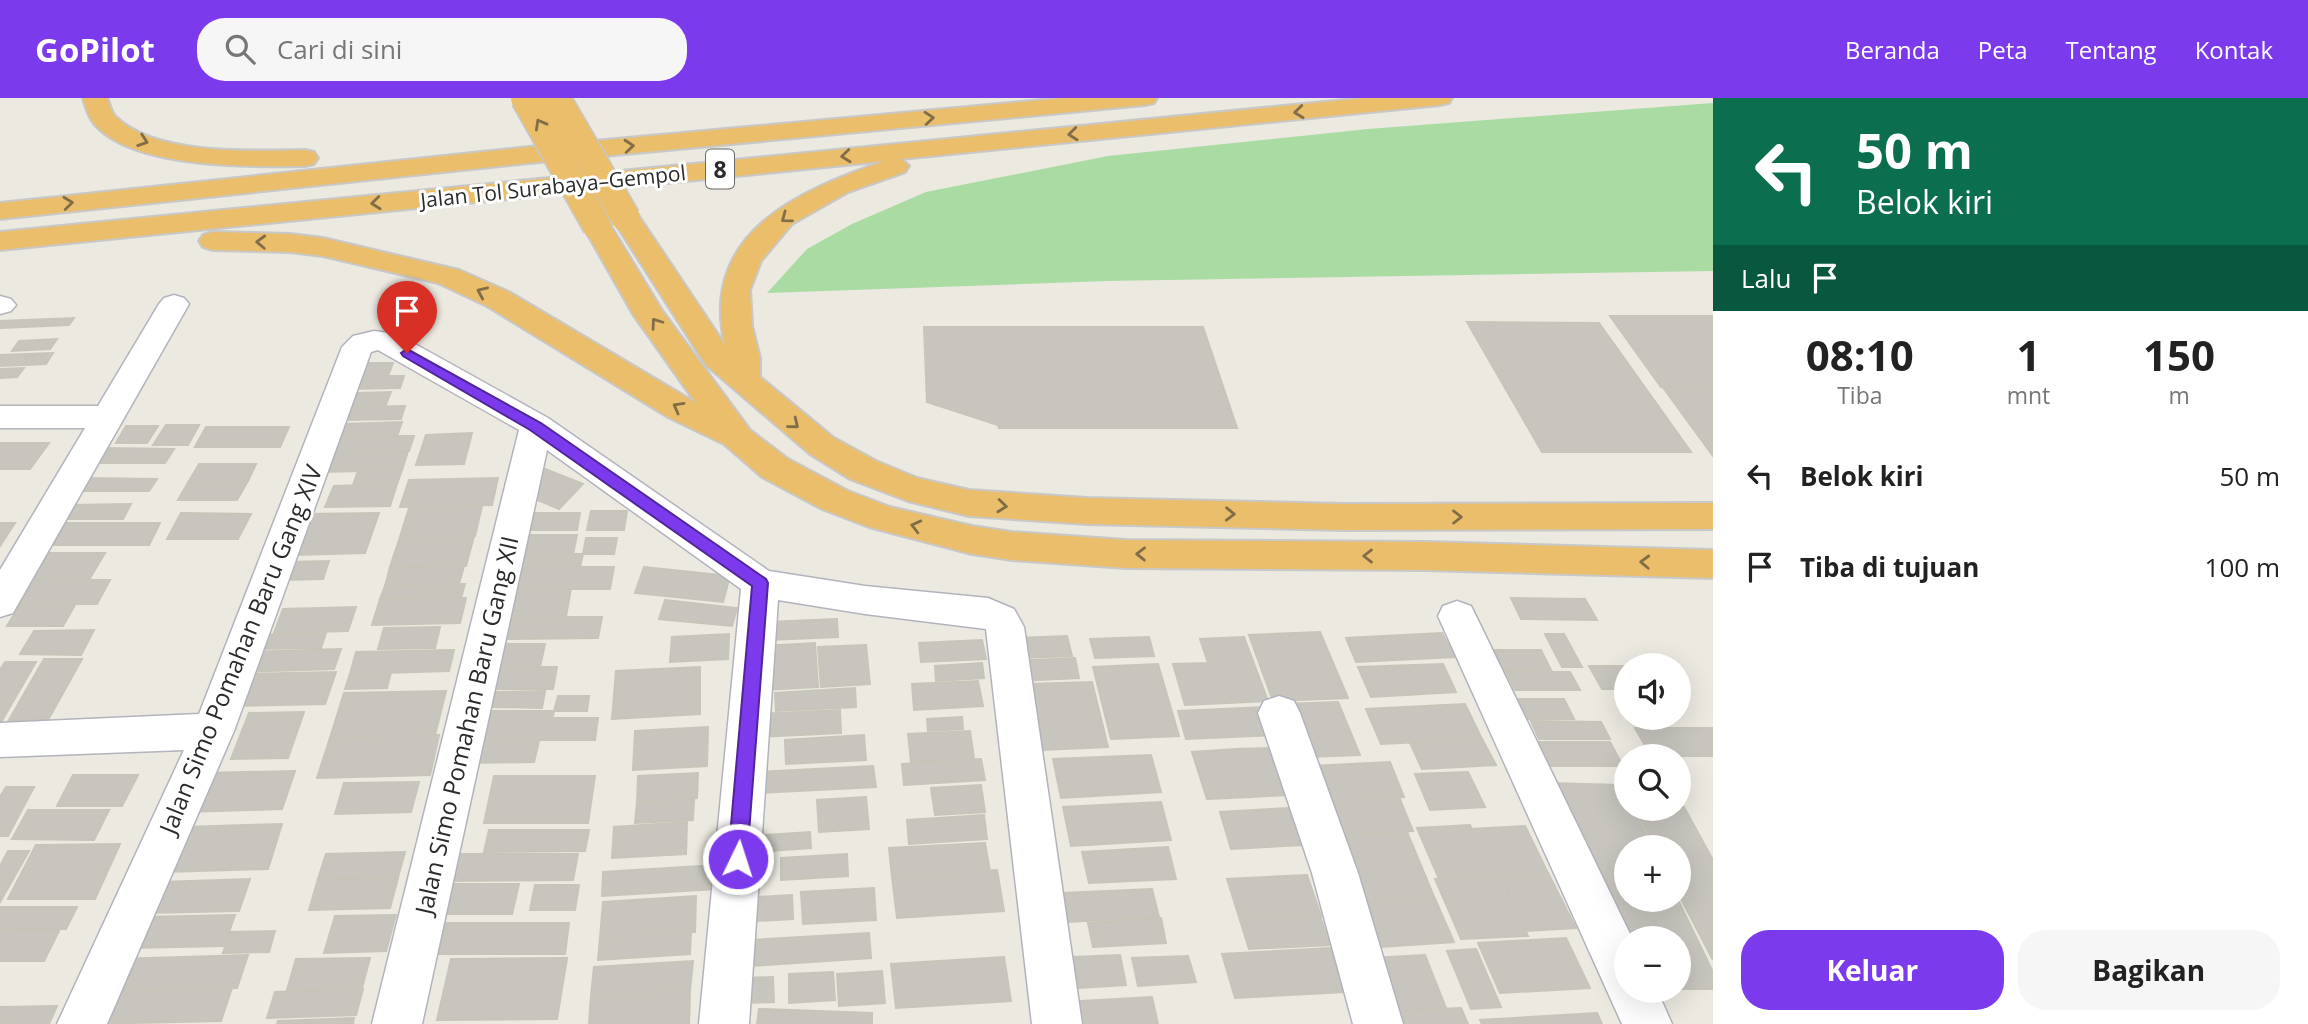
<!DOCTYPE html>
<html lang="id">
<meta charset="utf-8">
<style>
:root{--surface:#fff;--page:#f6f6f6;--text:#222;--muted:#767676;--accent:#7c3aed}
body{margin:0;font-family:"Open Sans",sans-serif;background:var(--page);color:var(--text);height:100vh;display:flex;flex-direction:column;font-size:26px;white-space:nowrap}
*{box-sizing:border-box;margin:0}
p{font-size:23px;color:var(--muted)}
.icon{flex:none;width:38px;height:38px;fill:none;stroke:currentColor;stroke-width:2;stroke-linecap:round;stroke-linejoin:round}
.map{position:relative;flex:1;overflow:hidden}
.details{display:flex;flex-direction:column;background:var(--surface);width:595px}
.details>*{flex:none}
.hud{background:#0b6e4f;color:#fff;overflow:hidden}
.fabs{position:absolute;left:1614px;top:555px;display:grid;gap:14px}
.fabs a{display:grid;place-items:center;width:77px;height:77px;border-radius:50%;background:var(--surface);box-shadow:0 7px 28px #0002;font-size:35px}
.pin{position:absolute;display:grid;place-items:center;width:60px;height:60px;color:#fff;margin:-72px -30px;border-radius:50% 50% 50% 0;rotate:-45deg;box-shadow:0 0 7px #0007}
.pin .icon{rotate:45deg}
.me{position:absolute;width:77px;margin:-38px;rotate:4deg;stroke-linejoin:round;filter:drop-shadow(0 0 5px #0008)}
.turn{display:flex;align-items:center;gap:24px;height:147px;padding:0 28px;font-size:32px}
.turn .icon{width:91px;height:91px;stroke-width:2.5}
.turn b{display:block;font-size:49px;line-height:60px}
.then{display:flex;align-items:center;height:66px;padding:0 28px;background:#0003;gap:14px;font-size:26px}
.eta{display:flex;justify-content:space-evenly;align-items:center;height:119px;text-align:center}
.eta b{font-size:42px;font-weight:700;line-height:49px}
.action{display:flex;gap:14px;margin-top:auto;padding:14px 28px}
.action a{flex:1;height:80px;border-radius:28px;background:var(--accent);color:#fff;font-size:28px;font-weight:700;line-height:80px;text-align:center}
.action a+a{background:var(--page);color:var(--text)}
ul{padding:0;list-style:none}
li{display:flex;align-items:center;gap:21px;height:91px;padding:0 28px}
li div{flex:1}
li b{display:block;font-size:26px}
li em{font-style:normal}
header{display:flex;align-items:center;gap:42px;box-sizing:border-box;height:98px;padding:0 35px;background:var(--accent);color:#fff}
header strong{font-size:33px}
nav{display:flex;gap:38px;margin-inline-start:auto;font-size:24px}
.search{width:490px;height:63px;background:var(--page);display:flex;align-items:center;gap:18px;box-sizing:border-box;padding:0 24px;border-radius:28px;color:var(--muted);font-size:26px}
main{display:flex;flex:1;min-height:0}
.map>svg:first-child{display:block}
.green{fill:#aadba3}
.building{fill:#c7c5be;stroke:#c7c5b9;stroke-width:2}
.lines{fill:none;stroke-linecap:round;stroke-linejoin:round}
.minor-casing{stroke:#b3b3bd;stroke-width:3}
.motorway-casing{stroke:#c8c8c8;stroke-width:4}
.minor{fill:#fff;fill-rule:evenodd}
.motorway{fill:#eabe6b;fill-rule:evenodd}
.motorway-bridge-casing{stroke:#c8c8c8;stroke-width:31;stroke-linecap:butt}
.motorway-bridge{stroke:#eabe6b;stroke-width:28}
.oneway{stroke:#816d48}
.route{fill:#7c3aed;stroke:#51269a;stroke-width:2}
.labels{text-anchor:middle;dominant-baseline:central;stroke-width:6;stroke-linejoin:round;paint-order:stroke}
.far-street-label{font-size:21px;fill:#2b2b2b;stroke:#fff}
.shield{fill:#fff;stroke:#6b6b6b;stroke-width:2}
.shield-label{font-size:23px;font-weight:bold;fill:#2b2b2b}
.street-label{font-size:24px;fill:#2b2b2b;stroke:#fff}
</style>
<header>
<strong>GoPilot</strong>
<div class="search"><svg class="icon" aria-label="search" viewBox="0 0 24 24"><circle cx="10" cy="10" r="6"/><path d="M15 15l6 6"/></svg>Cari di sini</div>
<nav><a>Beranda</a><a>Peta</a><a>Tentang</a><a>Kontak</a></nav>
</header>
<main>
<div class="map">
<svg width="1713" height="926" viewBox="0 0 1713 926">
<rect width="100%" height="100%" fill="#ebe9e0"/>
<polygon class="green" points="1713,5 1713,173 1107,183 767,195 807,151 852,126 926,94 1108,58 1368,31"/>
<g class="building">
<polygon points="1610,218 1713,218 1713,289 1661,289"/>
<polygon points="74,220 69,227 0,230 0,223"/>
<polygon points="1467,224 1599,225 1691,354 1542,354"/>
<polygon points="924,229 1203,229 1237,330 999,330 998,327 927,304"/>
<polygon points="57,241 50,251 12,253 19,243"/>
<polygon points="53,255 46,266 0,268 0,257"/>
<polygon points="357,265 393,265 388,278 351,279"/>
<polygon points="24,270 17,279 0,280 0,271"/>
<polygon points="388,278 404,278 400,290 346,291 351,279"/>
<polygon points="1662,288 1713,288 1713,358"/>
<polygon points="391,294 385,309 350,309 356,295"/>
<polygon points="405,308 401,321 346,322 350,309"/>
<polygon points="402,324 397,338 338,339 343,326"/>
<polygon points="166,327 199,327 188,347 153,347"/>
<polygon points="126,328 158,328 147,345 116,345"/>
<polygon points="206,329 289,329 280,349 195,349"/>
<polygon points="472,335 464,366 416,367 426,337"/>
<polygon points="397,338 414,338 409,353 331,355 338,339"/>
<polygon points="0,345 49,345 30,371 0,371"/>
<polygon points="105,350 174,351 165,365 96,365"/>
<polygon points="408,353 402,372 324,374 331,355"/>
<polygon points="199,366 256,366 248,383 189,383"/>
<polygon points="545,371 583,386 559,411 521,395"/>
<polygon points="402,372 397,386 353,387 358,373"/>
<polygon points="82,380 157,381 149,393 74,393"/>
<polygon points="498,380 492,407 400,409 409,382"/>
<polygon points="189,383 248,383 237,402 178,402"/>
<polygon points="397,386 390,408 325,409 334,388"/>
<polygon points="131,406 123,421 59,421 69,407"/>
<polygon points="482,408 475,438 400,439 409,410"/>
<polygon points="591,413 627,413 624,432 587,432"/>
<polygon points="181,415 251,416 238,441 167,441"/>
<polygon points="379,415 365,455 293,457 309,416"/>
<polygon points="521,415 580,415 577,432 516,432"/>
<polygon points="0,425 15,425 0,448"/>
<polygon points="55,425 160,425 149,447 41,447"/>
<polygon points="522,437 577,437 573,456 517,457"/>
<polygon points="474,438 466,468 390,469 400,439"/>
<polygon points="586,440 617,440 614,456 583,456"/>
<polygon points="39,455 105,455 90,480 23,481"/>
<polygon points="573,456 583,456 580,469 513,469 517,457"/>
<polygon points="329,463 323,481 281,482 288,464"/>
<polygon points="464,468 459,486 385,488 390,469"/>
<polygon points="513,469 614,469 610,491 508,491"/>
<polygon points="644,469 730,478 723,504 635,495"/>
<polygon points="35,482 110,482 97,506 20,506"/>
<polygon points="465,486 461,500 380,501 385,488"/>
<polygon points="508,491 571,491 566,518 501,518"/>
<polygon points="466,500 460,525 372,527 380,501"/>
<polygon points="1511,500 1585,501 1597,522 1521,521"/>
<polygon points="665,502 737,510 732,528 659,521"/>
<polygon points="20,507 75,507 63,528 7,528"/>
<polygon points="356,509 348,533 274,535 283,511"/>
<polygon points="506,519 602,519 598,540 501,541"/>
<polygon points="837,521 838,539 768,542 768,524"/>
<polygon points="440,529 435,550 378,551 384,530"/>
<polygon points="94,532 81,557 20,556 34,533"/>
<polygon points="1320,534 1348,600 1273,603 1249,537"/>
<polygon points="326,535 321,550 252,551 258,537"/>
<polygon points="1442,535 1455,559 1356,564 1346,540"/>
<polygon points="729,536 728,561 670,564 672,539"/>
<polygon points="1545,536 1564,536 1582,569 1562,569"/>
<polygon points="1067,538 1072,558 1017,560 1014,540"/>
<polygon points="1149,539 1154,558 1095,560 1090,541"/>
<polygon points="1244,539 1268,603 1185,607 1173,566 1208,565 1200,541"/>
<polygon points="982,542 986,561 921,564 919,545"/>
<polygon points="815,545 818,589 763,592 762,548"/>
<polygon points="489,546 545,546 540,569 484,569"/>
<polygon points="866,547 870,586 821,589 818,549"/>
<polygon points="341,551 334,571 239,574 247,554"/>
<polygon points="454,552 449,573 350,576 356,554"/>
<polygon points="1475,552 1541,552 1551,572 1484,572"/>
<polygon points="1075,560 1079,580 1017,583 1013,563"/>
<polygon points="44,561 82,561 48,622 9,622"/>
<polygon points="5,564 36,564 0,626 0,572"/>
<polygon points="982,565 984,580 936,583 935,568"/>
<polygon points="1158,566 1179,638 1111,641 1093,569"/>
<polygon points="1443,566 1456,594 1371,599 1358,569"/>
<polygon points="1589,568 1626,568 1626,591 1602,591"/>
<polygon points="484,569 557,569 553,591 478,591"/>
<polygon points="700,569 700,616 612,621 616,573"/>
<polygon points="336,574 325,606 225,608 238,576"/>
<polygon points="391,574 387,590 345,591 350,576"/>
<polygon points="1506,574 1570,574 1580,592 1515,592"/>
<polygon points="978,583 983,608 914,612 912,586"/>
<polygon points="1092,584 1108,649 1042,652 1029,586"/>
<polygon points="855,590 856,609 776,613 775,595"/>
<polygon points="446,593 435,637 330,640 344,595"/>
<polygon points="545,593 542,610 489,609 493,594"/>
<polygon points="558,598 589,598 587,613 554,613"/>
<polygon points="1498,601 1564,601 1574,621 1506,621"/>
<polygon points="1338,604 1360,657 1305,659 1285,606"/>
<polygon points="1465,606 1482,641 1381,646 1366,611"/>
<polygon points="1265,609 1276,637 1186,641 1178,613"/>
<polygon points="840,612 841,635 758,639 757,616"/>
<polygon points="492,613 554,613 548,642 485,642"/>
<polygon points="304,614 288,660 231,661 249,615"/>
<polygon points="962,619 963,631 928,633 927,621"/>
<polygon points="553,620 598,620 595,642 548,642"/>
<polygon points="1531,623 1601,624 1610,641 1539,641"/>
<polygon points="708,629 707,668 633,672 635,633"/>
<polygon points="1635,630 1713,630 1713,658 1651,658"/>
<polygon points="970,633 974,661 911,664 908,636"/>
<polygon points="435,637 439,637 430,677 317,680 330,640"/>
<polygon points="864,637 866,662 786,666 785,642"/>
<polygon points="1482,641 1496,667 1422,671 1410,645"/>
<polygon points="470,643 539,643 534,664 465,665"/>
<polygon points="1536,644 1610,644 1623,668 1548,668"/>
<polygon points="1271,650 1288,697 1251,699 1236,651"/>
<polygon points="1236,651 1251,699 1207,701 1192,654"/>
<polygon points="1151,657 1161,694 1061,700 1053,661"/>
<polygon points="981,661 985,682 904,687 902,666"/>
<polygon points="1390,664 1404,699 1326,704 1312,668"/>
<polygon points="873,668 876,689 757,695 757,674"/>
<polygon points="295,673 282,711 188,714 204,675"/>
<polygon points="1468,674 1485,709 1430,712 1415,676"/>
<polygon points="698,675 697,700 637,704 638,678"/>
<polygon points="73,677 138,677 122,708 57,708"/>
<polygon points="494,678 595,678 588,725 484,725"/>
<polygon points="419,684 411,714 335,716 344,685"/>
<polygon points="1549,685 1621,687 1626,696 1626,710 1633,710 1652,749 1626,749 1626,802 1678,802 1713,874 1713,891 1678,891 1678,840 1626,840"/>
<polygon points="981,687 985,714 935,717 931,690"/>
<polygon points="6,689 34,689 8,738 0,738 0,699"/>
<polygon points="866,699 869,731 819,734 817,702"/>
<polygon points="1399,699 1413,733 1339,737 1326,704"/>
<polygon points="694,701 693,722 635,725 637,704"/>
<polygon points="1161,704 1171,742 1071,748 1063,709"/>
<polygon points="1678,709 1684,709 1713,762 1713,862 1678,795 1678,749 1655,749 1635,710"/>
<polygon points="1289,710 1302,747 1231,751 1220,714"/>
<polygon points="28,712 109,712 94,742 12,741"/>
<polygon points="984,717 987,741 909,746 907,722"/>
<polygon points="687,724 686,756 612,760 614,729"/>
<polygon points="282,726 268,771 165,774 183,729"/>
<polygon points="1470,727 1493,778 1439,781 1417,730"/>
<polygon points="1525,728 1548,775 1493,778 1471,731"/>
<polygon points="489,732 589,732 585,753 484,754"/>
<polygon points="810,734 811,750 753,754 753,738"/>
<polygon points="1407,734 1435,801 1364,804 1339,737"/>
<polygon points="985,745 990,773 892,779 889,750"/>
<polygon points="120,746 95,801 8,801 36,747"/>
<polygon points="1168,749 1176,781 1089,785 1082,754"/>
<polygon points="8,753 29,753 0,804 0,768"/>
<polygon points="405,754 398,779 318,781 326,756"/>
<polygon points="455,756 578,756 573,782 448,783"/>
<polygon points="847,756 848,778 781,782 781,760"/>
<polygon points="716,767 716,791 602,798 603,774"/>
<polygon points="997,772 1004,813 897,820 892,779"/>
<polygon points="1548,775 1576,830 1526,833 1500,778"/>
<polygon points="1307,777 1321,818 1240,822 1227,781"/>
<polygon points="1500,778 1528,838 1461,841 1435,781"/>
<polygon points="398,780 390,810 309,812 318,781"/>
<polygon points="250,781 239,813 148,815 161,784"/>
<polygon points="442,786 519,786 512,816 435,816"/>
<polygon points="535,787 579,787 575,812 530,812"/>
<polygon points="874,790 876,822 803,826 801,794"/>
<polygon points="1152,791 1159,819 1068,824 1063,795"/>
<polygon points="792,797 793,821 756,823 756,799"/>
<polygon points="696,798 695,834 600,840 603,804"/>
<polygon points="1435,801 1454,844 1380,849 1364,804"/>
<polygon points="0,809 77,809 66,831 0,831"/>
<polygon points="235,817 224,848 129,850 141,819"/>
<polygon points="396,817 386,853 324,855 335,818"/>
<polygon points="1320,818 1330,847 1249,851 1240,822"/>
<polygon points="1161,820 1166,845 1093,849 1088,825"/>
<polygon points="446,825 569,825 565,856 438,856"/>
<polygon points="0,832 59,833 44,863 0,863"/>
<polygon points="275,833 269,854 223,855 230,834"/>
<polygon points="691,834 690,856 598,862 600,840"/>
<polygon points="869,835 871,860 751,868 751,842"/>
<polygon points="1566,840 1590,890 1500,895 1478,845"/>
<polygon points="1330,850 1345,894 1235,900 1222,856"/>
<polygon points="1476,851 1501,909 1471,911 1447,853"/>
<polygon points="248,857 237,890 103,894 116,861"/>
<polygon points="1120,857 1126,887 1079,890 1074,859"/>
<polygon points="1425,857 1446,910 1391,913 1371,860"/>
<polygon points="1188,858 1196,884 1138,888 1132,860"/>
<polygon points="1004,859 1011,903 896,910 891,866"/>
<polygon points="370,860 362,890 287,892 296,861"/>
<polygon points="567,860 557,921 437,922 451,861"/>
<polygon points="693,863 690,892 591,898 594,869"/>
<polygon points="882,873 885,905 839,908 837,876"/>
<polygon points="833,874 835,902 789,905 789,876"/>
<polygon points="773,879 774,904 746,905 746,880"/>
<polygon points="232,890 221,923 90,926 103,894"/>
<polygon points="363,891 356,917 267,920 275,894"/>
<polygon points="690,892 689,926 589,926 591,898"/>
<polygon points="1152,899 1158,926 1067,926 1063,904"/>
<polygon points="57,908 49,926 0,926 0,909"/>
<polygon points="1461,910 1468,926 1395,926 1391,913"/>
<polygon points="759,911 872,915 872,926 757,926"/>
<polygon points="1597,915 1602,926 1482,926 1480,922"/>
<polygon points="354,920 353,926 277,926 278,923"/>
</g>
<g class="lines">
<defs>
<g id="minor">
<polygon points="174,197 184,200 189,206 13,515 0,519 0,472 85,330 0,330 0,308 98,308 159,206 164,200"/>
<polygon points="0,198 11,201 16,207 11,213 0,216"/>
<polygon points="374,233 397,236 548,320 769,473 865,488 988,500 1014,511 1024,529 1082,926 1032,926 986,531 865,516 778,502 749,926 699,926 741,491 547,352 422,926 372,926 519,332 378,252 371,254 234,633 107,926 57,926 184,652 0,659 0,625 199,616 342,249 353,238"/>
<polygon points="1457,503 1471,508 1476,518 1632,840 1626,840 1626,892 1657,892 1672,926 1622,926 1438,518 1443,508"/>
<polygon points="1279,598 1294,603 1300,615 1358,775 1403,926 1353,926 1312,775 1258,615 1264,603"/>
</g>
<g id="motorway">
<path d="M83,0H107C110,6 111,15 116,19C156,58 253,53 305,52L314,54L318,60L314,66L305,68C250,69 137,70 97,29C89,21 86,10 83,0Z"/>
<polygon points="1064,0 1157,0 1154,5 1145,7 529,65 0,121 0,105 529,49"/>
<path d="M1365,0H1452L1449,5L1440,7L901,61L909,68L905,74L848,94L792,126L761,163L750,192L752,228L760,260V279L834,340L876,363L917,380L969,392L1087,400L1342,406L1713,405V431L1342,432L1087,426L969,418L908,403L850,381L810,356L706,267L612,120L616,114L626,112L636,114L725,247C699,136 797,93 885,63L0,152V134Z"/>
<polygon points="597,119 607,122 663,214 750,332 788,361 848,393 890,409 972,428 1012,434 1126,442 1425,444 1713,452 1713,480 1425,472 1126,470 1012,462 972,456 869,429 822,411 762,379 724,346 668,319 487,208 438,185 323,158 290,154 213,152 203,149 199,143 203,137 213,134 290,136 323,140 459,172 509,194 696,305 633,216 583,128 587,122"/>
</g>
</defs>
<use href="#minor" class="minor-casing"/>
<use href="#motorway" class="motorway-casing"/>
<use href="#minor" class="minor"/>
<use href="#motorway" class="motorway"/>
<defs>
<g id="motorway-bridge">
<polyline points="525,0 597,128"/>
<polyline points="556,0 626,120"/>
</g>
</defs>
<use href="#motorway-bridge" class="motorway-bridge-casing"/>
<use href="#motorway-bridge" class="motorway-bridge"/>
</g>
<defs><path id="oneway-chevron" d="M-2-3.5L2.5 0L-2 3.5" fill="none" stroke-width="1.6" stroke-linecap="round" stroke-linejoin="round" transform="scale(1.75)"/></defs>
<g class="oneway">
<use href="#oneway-chevron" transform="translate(1299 14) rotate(174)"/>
<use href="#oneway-chevron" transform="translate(929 20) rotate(-5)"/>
<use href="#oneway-chevron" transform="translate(540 26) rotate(-119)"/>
<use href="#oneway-chevron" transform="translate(1073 36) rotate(174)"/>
<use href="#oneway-chevron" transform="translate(143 43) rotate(19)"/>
<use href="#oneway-chevron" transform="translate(629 48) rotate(-5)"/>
<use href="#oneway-chevron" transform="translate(846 58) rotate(174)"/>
<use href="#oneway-chevron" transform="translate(68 105) rotate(-6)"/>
<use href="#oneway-chevron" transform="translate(376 105) rotate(174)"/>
<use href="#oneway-chevron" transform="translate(786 120) rotate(143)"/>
<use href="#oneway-chevron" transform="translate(261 144) rotate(-178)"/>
<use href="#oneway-chevron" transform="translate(482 194) rotate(-156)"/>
<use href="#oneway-chevron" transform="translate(656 225) rotate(-126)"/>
<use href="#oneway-chevron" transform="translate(678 309) rotate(-151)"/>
<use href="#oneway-chevron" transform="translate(794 326) rotate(39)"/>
<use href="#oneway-chevron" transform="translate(1002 408) rotate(6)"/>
<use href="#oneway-chevron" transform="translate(1230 416) rotate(1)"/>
<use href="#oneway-chevron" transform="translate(1457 419)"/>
<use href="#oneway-chevron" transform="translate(916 428) rotate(-166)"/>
<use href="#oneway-chevron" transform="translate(1141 456) rotate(-179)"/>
<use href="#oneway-chevron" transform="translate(1368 458) rotate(180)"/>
<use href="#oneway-chevron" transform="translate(1645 464) rotate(-178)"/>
</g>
<polygon class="route" points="407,251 541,325 766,481 768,485 747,761 745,767 738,770 731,767 728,761 752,488 530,332 403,258 401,255"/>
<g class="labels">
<g class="far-street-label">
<text transform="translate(553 88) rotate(-6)">Jalan Tol Surabaya–Gempol</text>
</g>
<rect class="shield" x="706" y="51.5" width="28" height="39" rx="5"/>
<g class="shield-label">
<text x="720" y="71">8</text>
</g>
<g class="street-label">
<text transform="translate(240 551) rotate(-68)">Jalan Simo Pomahan Baru Gang XIV</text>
<text transform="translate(466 627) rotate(-77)">Jalan Simo Pomahan Baru Gang XII</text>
</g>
</g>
</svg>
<div class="fabs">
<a><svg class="icon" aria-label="sound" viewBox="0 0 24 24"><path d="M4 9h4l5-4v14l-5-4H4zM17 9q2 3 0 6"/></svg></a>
<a><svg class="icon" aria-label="search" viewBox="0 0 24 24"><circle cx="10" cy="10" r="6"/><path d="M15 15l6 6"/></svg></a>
<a>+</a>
<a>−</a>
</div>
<div class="pin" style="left:407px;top:255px;background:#d93025"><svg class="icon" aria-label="arrive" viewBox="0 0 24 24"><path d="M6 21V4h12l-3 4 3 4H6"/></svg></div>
<svg class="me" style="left:738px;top:761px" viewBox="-20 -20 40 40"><circle r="17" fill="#7c3aed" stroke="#fff" stroke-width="3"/><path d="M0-11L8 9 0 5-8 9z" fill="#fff"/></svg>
</div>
<section class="details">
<div class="hud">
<div class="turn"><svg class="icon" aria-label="left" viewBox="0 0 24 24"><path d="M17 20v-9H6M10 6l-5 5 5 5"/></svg><div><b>50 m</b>Belok kiri</div></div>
<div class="then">Lalu<svg class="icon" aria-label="arrive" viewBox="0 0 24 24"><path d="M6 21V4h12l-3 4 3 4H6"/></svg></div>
</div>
<div class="eta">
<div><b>08:10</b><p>Tiba</p></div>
<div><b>1</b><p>mnt</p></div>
<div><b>150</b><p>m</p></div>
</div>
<ul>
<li><svg class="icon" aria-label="left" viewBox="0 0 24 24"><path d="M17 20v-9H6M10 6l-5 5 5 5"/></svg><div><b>Belok kiri</b></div><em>50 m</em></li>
<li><svg class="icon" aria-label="arrive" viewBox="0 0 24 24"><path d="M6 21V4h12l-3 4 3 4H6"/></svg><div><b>Tiba di tujuan</b></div><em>100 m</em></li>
</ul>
<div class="action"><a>Keluar</a><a>Bagikan</a></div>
</section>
</main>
